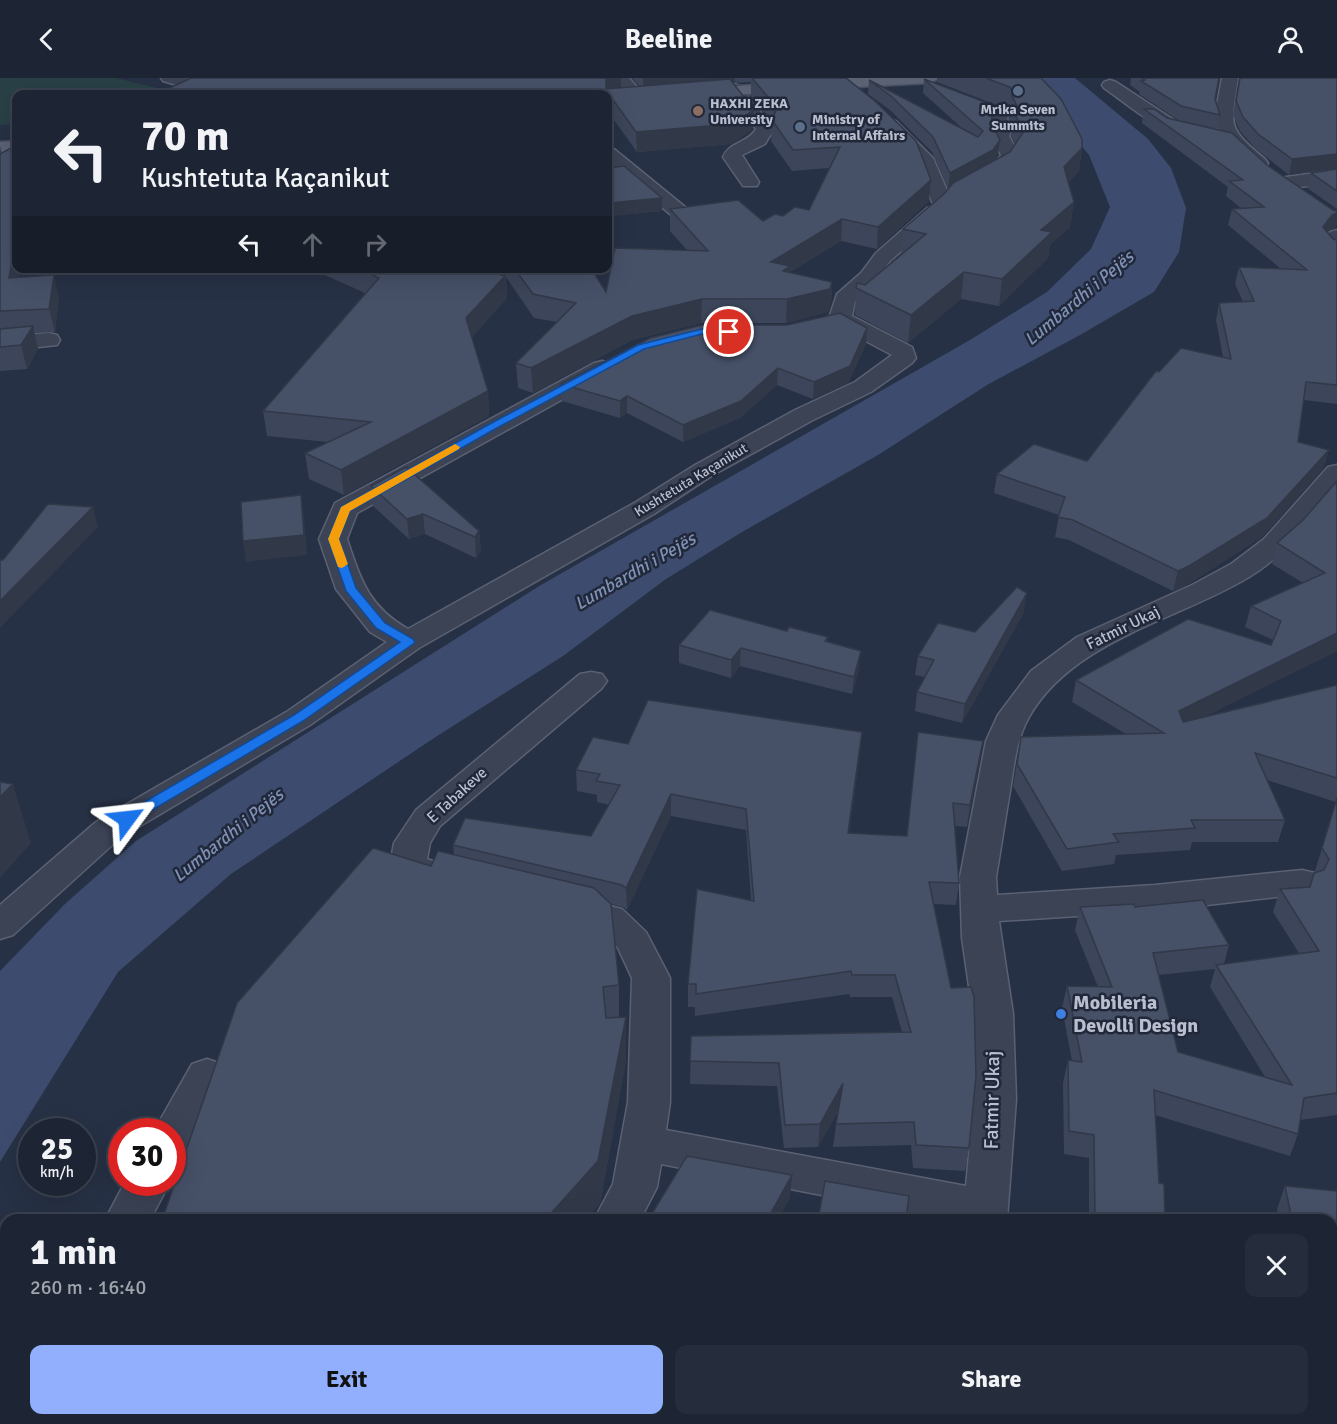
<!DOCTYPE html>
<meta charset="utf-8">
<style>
:root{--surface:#1d2534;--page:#252d3c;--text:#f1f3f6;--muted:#a0a5ac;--line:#3b424f;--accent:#91affc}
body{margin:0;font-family:Signika,sans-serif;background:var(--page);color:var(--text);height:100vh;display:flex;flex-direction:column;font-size:22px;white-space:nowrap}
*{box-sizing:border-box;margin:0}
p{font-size:20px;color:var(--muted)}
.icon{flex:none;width:33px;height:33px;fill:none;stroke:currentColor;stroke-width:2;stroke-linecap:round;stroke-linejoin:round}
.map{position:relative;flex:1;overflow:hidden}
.side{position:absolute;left:0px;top:1136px;width:1338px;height:212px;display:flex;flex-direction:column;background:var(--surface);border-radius:18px 18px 0 0;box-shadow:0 6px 24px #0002,0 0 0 2px var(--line)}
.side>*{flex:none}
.top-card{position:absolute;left:12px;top:12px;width:600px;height:183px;border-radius:12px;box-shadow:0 6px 24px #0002,0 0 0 2px var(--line);background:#1d2534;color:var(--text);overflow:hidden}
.speed{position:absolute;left:18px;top:1040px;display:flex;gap:12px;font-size:30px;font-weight:700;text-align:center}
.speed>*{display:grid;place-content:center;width:78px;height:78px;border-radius:50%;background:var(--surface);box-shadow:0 6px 24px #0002,0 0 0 2px var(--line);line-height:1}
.speed small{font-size:15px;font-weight:400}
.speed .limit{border:9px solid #d22;background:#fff;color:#111}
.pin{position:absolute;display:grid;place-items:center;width:51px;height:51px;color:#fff;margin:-26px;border:3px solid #fff;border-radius:50%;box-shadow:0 2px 6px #0007}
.me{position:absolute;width:66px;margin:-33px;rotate:60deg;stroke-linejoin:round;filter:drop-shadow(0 0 4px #0008)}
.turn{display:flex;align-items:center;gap:21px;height:126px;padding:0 30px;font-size:27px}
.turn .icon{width:78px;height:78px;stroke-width:2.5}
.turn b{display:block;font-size:42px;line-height:51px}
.lanes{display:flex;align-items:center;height:57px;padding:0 30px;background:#0003;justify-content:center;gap:30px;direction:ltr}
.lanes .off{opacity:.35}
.round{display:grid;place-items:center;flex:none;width:63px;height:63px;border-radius:12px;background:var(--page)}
.headline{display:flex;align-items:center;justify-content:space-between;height:102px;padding:0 30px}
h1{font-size:36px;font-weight:700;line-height:45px}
.button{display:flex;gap:12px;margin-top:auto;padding:12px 30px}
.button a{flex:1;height:69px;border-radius:12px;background:var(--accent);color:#111;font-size:24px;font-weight:700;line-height:69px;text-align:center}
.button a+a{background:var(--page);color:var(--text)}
header{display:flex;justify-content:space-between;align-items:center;height:78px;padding:0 30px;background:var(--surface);font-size:27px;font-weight:700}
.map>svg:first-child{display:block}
.green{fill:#294046}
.water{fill:#3d4c6e}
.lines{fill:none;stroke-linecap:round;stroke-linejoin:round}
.minor-casing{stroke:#5a6172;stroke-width:3}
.major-casing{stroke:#454c5e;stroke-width:3}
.minor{fill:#3c4355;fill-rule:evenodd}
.major{fill:#5a6274;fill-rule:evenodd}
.wall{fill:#3c4559;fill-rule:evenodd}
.shaded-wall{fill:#313848}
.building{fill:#465067;stroke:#313848;stroke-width:1.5}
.route{fill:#1a73e8;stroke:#114b97;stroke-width:1.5}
.slow{fill:#f59e0b}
.service-dot{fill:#5c6f8a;stroke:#20283a;stroke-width:2}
.education-dot{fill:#8d6e63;stroke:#20283a;stroke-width:2}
.shop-dot{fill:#3f7fe0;stroke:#20283a;stroke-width:2}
.labels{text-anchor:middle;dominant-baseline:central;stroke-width:5;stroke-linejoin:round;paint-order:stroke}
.far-poi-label{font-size:14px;font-weight:bold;fill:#b9bfce;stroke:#20283a;text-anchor:start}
.far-street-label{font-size:14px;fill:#b9bfce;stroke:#20283a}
.street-label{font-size:16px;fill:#b9bfce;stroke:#20283a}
.water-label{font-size:18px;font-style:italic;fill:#8091b5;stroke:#20283a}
.near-poi-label{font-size:20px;font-weight:bold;fill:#b9bfce;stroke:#20283a;text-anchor:start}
.near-street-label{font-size:20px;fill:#b9bfce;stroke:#20283a}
</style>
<header><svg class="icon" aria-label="back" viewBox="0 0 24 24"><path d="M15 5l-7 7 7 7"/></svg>Beeline<svg class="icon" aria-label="person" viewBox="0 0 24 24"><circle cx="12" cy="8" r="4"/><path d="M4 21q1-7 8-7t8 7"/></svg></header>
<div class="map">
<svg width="1337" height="1346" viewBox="0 0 1337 1346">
<rect width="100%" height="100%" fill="#273145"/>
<polygon class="green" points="0,0 116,0 157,10 148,16 16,16 16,46 0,47"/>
<polygon class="water" points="1024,0 1075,0 1148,61 1171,90 1186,130 1179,174 1154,214 1080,257 987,307 878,377 742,454 666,501 563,578 434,660 231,796 118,894 0,1084 0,893 66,825 136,763 541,507 970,262 1047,214 1091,171 1110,129 1089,77"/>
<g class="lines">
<defs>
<g id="minor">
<polygon points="161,0 187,0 195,5 187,10 163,3"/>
<polygon points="612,0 629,0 647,21 645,25 633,25"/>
<path d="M1222,0H1238C1231,49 1226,48 1265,81L1268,85L1265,89H1253L1227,67L1214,42Z"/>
<path d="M1110,2L1116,4L1177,44L1190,47L1193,51L1190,55C1166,61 1125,24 1104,10L1102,7L1104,4Z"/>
<path d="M734,6L740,8L774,51L765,66L742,77L759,104L757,108H743L723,79C729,64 748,65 756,51L726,11Z"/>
<path d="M1000,32L1006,33L1008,37L1007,41L1012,50L1009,58L1019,77C1009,92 994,114 972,109L970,105L993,89L1001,77L991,58L994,50L989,41L994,33Z"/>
<polygon points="890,42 896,43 933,80 952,124 949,128 935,128 932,124 916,82 881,47 884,43"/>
<polygon points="608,70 614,71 690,133 693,137 690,141 676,141 608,84"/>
<polygon points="1337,92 1337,104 1286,111 1279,109 1277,105 1279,101 1286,99"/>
<path d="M934,128L941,130L944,134L941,138L890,183L875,203L855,223L852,238L912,269L916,280L912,285L871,314L813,342L713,397L654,436L419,570L310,647L120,760L13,857L0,861V827L96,744L288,633L387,564L370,554L336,511L319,461L335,425L594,285L602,283L610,285L614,290L610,295L357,435L347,461C361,502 368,528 408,551L636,424L695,387L795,332L855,304L892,277L832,245L829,240L837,216L861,195L876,175L927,130Z"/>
<polygon points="1337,152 1337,177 1330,175 1321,165 1330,154"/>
<polygon points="49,255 57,257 60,262 57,267 0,273 0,259"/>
<path d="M1337,387V413C1310,444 1284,478 1249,499C1178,542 1073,562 1029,639C1016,662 1014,688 1010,713C1005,742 1001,770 996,799L997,817L1155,807L1302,792L1315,795L1320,804L1315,813L1302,816L1155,833L999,843L1013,936L1016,1021L1007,1142H951L661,1086L657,1109L640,1142H594L613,1106L628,1024L632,900L618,870L597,850L558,840L553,831L558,822L571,818L622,831L646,854L670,900V1024L666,1052L966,1108L974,1021L973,936L962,860L960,799L986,663L998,637L1031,593L1077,559L1192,507L1231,486L1264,461L1328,389Z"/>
<polygon points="591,594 602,596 607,603 602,610 440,748 430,765 427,781 458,792 463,801 458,810 445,813 432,810 395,795 390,787 394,765 416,732 580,596"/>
<polygon points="207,981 222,986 228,997 187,1071 172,1076 172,1053 154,1053 192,986"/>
<polygon points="125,1104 170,1104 150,1142 105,1142"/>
<polygon points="70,1341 125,1341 127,1346 72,1346"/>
<polygon points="455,1341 507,1341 505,1346 453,1346"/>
<rect x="955" y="1341" width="50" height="5"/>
</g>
<g id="major">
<polygon points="842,0 939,0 931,5 784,13 608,28 608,18"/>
<polygon points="16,63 16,73 0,74 0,64"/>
</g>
</defs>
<use href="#minor" class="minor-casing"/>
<use href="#major" class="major-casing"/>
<use href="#minor" class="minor"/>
<use href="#major" class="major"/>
</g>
<g class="wall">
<polygon points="632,0 846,0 929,123 877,171 841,163 790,194 832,204 831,227 828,234 786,245 701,245 632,262 533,315 518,310 516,285 557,244 534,240 506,199 507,220 472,259 488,313 489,338 344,417 309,401 305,375 328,364 267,358 263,333 365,215 309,190 478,190 504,197 499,190 591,190 606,214 687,172 670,153 670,131 763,143 783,138 809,132 829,90 792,93 771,63 772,45 751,18 751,4 733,5 754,32 753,51 732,66 637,74 614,42 608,16 621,10 639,8"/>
<polygon points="937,0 1041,0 1082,70 1079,93 1068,105 1074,124 1070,149 1050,167 1048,180 999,228 961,221 908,265 855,237 856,210 865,207 901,177 903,151 944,116 948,111 932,74 890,32 868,16 869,2 964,52 923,15 924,1 992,47 998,77 994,83 1010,74 1016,66 1011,58 1013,48 1009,41 1010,36 1007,31 937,4"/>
<polygon points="1131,0 1220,0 1215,22 1220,37 1217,52 1336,150 1328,153 1327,154 1333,161 1337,162 1337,326 1304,322 1298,364 1329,372 1323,391 1262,459 1185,508 1173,513 1069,462 1055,459 1059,437 994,415 997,396 1087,383 1159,294 1223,279 1216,242 1219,225 1243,224 1235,206 1239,189 1281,191 1228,147 1232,131 1242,131 1226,118 1228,109 1142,45 1144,31 1167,40 1178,42 1139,16 1140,14 1130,7"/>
<polygon points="1239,0 1337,0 1337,90 1289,97 1255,70 1240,53 1233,37"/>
<polygon points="0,68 2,75 13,69 21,190 19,200 59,219 55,254 34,255 38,271 27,291 0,293"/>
<polygon points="608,90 662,133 610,138 608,134"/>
<polygon points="1337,91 1337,131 1307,110 1311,95"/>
<polygon points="866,266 848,305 813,321 777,307 740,340 683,364 627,335 620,340 562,323 561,306"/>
<path d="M1337,403V573L1204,639L1337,607V1037L1300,1042L1298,1056L1290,1078L1155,1037L1159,1105L1165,1142H1089V1080L1064,1076L1063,1005L1068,982L1072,983L1062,930L1067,908L1098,909L1075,852L1080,829H1135L1229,867L1224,886L1299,875L1273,834L1280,811L1310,809L1316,794L1315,793L1336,724L1267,702L1285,742L1278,764H1192L1190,772L1116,777L1114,786L1062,793L1013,708L1021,659L1126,656L1072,624L1076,602L1271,567L1273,562L1245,549L1251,528L1303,505L1272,486L1277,465L1303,442ZM1215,891L1210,909L1265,999L1178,974L1158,897Z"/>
<polygon points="371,408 479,453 481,473 476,480 425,456 409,461 373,428"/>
<polygon points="1024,534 962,645 915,633 917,614 925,599 915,597 918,578"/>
<polygon points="787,553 828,559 827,564 859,591 852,616 740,588 731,600 679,585 679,567"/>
<polygon points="862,654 860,675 849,755 907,758 983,663 967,749 955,748 959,805 956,827 933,826 969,1070 965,1093 913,1090 911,1067 833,1069 838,1033 818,1069 784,1070 777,1008 690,1006 691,958 902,954 892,919 850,919 849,916 695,938 695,929 688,929 688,906 751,822 746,752 671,738 627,832 623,829 611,826 619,907 619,939 626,939 626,982 600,1126 431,788 454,777 453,767 591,758 609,727 597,724 597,717 577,713 576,692 628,666"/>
<polygon points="1285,1108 1337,1113 1337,1254 1332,1254 1332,1142 1279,1142 1277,1131"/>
<polygon points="263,1341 286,1341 284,1346 277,1346"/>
</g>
<g class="shaded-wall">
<polygon points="606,0 621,0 621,15 606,16"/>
<polygon points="643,0 735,0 735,4 729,6 643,13"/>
<polygon points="614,23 614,42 608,43 608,24"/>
<polygon points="754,32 753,51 732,66 637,74 636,54"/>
<polygon points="1000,62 998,77 991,87 948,111 950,95"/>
<polygon points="1082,70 1079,93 1060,113 1064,89"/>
<polygon points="1337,76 1337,90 1289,97 1292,81"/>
<polygon points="931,102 929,123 877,171 878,149"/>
<polygon points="662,120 662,133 610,138 610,125"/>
<polygon points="1074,124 1070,149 1050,167 1048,180 999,228 1002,201 1041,152"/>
<polygon points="1337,135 1337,145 1336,150 1328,153 1319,165 1323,149 1332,137"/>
<polygon points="842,141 841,163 790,194 789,211 771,184"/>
<polygon points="16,162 16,190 21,190 15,223 9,200"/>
<polygon points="964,194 961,221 908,265 911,237"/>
<polygon points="54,197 59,219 55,254 49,231"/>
<polygon points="505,198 507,220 468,263 466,240"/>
<polygon points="832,204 831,227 828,234 786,245 787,221"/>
<polygon points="702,221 701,245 632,262 533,315 531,290 632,238"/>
<polygon points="33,248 38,271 27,291 21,267"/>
<polygon points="867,250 866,266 848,305 813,321 814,304"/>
<polygon points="778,290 777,307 740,340 683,364 683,347"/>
<polygon points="488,313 489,338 344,417 341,392"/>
<polygon points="627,318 627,335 620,340 620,323"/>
<polygon points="1329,372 1323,391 1262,459 1185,508 1173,513 1178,493"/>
<polygon points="301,417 304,438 307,477 246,484 243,463"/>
<polygon points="93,429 98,449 0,550 0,523"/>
<polygon points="423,436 425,456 409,461 407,441"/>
<polygon points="479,453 481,473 476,480 475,459"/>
<polygon points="1027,515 1024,534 962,645 965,626"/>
<polygon points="1337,555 1337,573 1174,654 1179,633"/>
<polygon points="741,570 740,588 731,600 731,582"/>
<polygon points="861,573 859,591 852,616 854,599"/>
<polygon points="862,654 860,675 846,777 848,755"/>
<polygon points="983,663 980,685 967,749 970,727"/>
<polygon points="13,706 31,765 0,800 0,719"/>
<polygon points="671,716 671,738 627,832 626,810"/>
<polygon points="626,939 626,982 600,1126 586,1142 545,1142"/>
<polygon points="843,1005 841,1027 818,1069 820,1046"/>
<polygon points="792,1097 790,1120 778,1142 767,1142"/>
<polygon points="281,1341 286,1341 284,1346 282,1346"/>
<polygon points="419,1341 451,1341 448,1346 416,1346"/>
<polygon points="720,1341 731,1341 728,1346 717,1346"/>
</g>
<g class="building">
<polygon points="191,0 606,0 606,11 730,1 754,32 732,46 636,54 614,23 608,24 608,16 157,16"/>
<polygon points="752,0 846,0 876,24 916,63 931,102 878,149 842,141 771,184 790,188 783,193 832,204 830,211 787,221 702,221 632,238 531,290 516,285 576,225 533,216 514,190 591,190 606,214 615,170 708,173 670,131 738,122 763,143 775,136 783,138 795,129 809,132 840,69 793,72 772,42 777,30"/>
<polygon points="986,0 1041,0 1061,21 1082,61 1082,70 1064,89 1074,124 1041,152 1052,154 1002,201 964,194 911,237 856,210 857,205 865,207 926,156 903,151 944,116 953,105 1010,74 1024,53 1014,35 1017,28 1012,18 1013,14 1010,9"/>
<polygon points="1142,0 1219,0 1215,21 1220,37 1181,28 1141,3 1145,2"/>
<polygon points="1240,0 1337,0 1337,76 1292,81 1258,56 1243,39 1236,23"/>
<polygon points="924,1 990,26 993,35 991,44 1000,62 993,72 950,95 933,59 891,18 869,2 978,59 983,53"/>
<polygon points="1144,31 1154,31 1167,40 1232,55 1267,87 1333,132 1337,133 1337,135 1332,137 1323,149 1333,161 1337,162 1337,307 1306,304 1298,364 1329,372 1267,440 1189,488 1178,493 1073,442 1058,439 1065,419 997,396 1034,366 1087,383 1156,293 1159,294 1181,270 1231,281 1219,225 1254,223 1239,189 1307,192 1232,131 1264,129 1229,103 1243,102"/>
<polygon points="14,58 16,58 16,162 9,200 54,197 49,231 0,233 0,76 13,69"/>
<polygon points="624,88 662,120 610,125 608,121 608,90"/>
<polygon points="1337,91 1337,113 1311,95"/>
<polygon points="357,190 478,190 505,198 466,240 488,313 341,392 305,375 371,344 263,333 379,200"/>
<polygon points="840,235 867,250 850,288 814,304 778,290 741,323 683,347 627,318 620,323 561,306 650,260 702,247 787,247"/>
<polygon points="33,248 21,267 0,269 0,251"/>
<polygon points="406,389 479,453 475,459 423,436 407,441 371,408"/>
<polygon points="1337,403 1337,555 1179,633 1183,644 1337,607 1337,700 1255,675 1285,742 1191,742 1195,750 1113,756 1119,764 1067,771 1017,686 1021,659 1164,655 1076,602 1188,541 1271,567 1281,543 1251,528 1325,495 1277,465 1303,442"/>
<polygon points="301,417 304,457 243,463 241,424"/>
<polygon points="48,426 93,429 0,523 0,482 3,482"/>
<polygon points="1017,509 1027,515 965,626 917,614 934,582 918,578 938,545 975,554"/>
<polygon points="710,532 787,553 789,549 828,559 825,563 861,573 854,599 741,570 731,582 679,567"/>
<polygon points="648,622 862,654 848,755 907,758 918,654 983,663 970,727 953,725 959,805 929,804 951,910 971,909 974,919 976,998 969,1070 916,1067 914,1044 836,1046 843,1005 820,1046 785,1047 779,985 690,983 691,958 911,954 895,897 852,897 851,893 696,916 696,906 688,906 697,811 754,823 746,731 671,716 626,810 622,807 453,767 465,740 591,758 620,707 596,703 600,696 576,692 593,659 628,666"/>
<polygon points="0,704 13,706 0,719"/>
<polygon points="1337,720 1337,1015 1304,1020 1298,1056 1154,1012 1159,1105 1164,1106 1165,1142 1095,1142 1094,1057 1069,1053 1068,982 1082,984 1067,908 1112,909 1080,829 1134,826 1135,829 1203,822 1229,867 1153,875 1178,974 1292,1007 1216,887 1319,873 1280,811 1310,809 1314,795 1324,792 1329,781 1322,770"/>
<polygon points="373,770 431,788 438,773 594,810 611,826 619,907 603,909 606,940 626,939 598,1083 545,1142 162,1142 237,925"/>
<polygon points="687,1078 792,1097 767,1142 648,1142"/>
<polygon points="825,1103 909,1118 906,1142 818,1142"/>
<polygon points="1285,1108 1337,1113 1337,1231 1332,1230 1332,1142 1292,1142"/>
<polygon points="361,1341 419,1341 416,1346 358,1346"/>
<polygon points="510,1341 564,1341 572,1346 507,1346"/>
<polygon points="629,1341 720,1341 717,1346 626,1346"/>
<polygon points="763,1341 877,1341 876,1346 762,1346"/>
</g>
<polygon class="route" points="702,251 729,251 734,254 729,256 702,256 644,271 495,351 350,433 339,461 356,510 385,545 413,561 415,564 413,566 303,643 132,744 122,744 120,741 122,737 294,637 400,564 376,550 346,513 328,461 341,429 488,347 638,267"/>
<polygon class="slow" points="455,366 460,369 459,371 350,433 339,461 348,486 342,490 338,489 328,461 341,429"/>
<g class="service-dot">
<circle cx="1018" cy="13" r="6"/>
<circle cx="800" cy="49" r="6"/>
</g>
<circle class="education-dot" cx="698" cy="33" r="6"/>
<circle class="shop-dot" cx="1061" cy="936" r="6"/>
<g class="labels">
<g class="far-poi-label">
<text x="710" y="25">HAXHI ZEKA<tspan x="710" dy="16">University</tspan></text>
<text x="1018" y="31" text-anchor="middle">Mrika Seven<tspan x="1018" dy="16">Summits</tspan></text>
<text x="812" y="41">Ministry of<tspan x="812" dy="16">Internal Affairs</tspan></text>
</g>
<g class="far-street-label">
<text transform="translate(691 402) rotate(-31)">Kushtetuta Kaçanikut</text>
</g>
<g class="street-label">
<text transform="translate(1123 550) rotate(-26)">Fatmir Ukaj</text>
<text transform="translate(457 717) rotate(-42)">E Tabakeve</text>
</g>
<g class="water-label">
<text transform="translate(1079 220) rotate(-40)">Lumbardhi i Pejës</text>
<text transform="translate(635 493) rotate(-30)">Lumbardhi i Pejës</text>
<text transform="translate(228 757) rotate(-39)">Lumbardhi i Pejës</text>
</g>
<g class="near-poi-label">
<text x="1073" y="924">Mobileria<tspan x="1073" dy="23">Devolli Design</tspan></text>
</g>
<g class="near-street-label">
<text transform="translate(992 1022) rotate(-89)">Fatmir Ukaj</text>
</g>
</g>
</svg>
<div class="speed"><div>25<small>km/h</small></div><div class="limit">30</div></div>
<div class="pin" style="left:729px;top:254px;background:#d93025"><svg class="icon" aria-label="arrive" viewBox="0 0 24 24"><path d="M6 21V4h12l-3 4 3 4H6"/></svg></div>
<svg class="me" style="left:127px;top:741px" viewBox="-20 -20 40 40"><path d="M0-17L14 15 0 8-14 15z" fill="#1a73e8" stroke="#fff" stroke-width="4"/></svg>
<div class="top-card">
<div class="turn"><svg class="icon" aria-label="left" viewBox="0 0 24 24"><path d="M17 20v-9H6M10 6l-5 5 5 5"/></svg><div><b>70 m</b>Kushtetuta Kaçanikut</div></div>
<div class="lanes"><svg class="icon" aria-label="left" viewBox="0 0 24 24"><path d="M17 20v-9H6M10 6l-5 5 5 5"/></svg><svg class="icon off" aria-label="ahead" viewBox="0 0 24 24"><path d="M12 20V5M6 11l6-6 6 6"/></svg><svg class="icon off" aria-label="right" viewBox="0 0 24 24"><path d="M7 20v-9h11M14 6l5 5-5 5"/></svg></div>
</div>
<section class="side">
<div class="headline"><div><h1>1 min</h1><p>260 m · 16:40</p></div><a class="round"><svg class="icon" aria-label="close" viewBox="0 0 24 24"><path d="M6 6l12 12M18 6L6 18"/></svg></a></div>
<div class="button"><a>Exit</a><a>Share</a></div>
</section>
</div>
